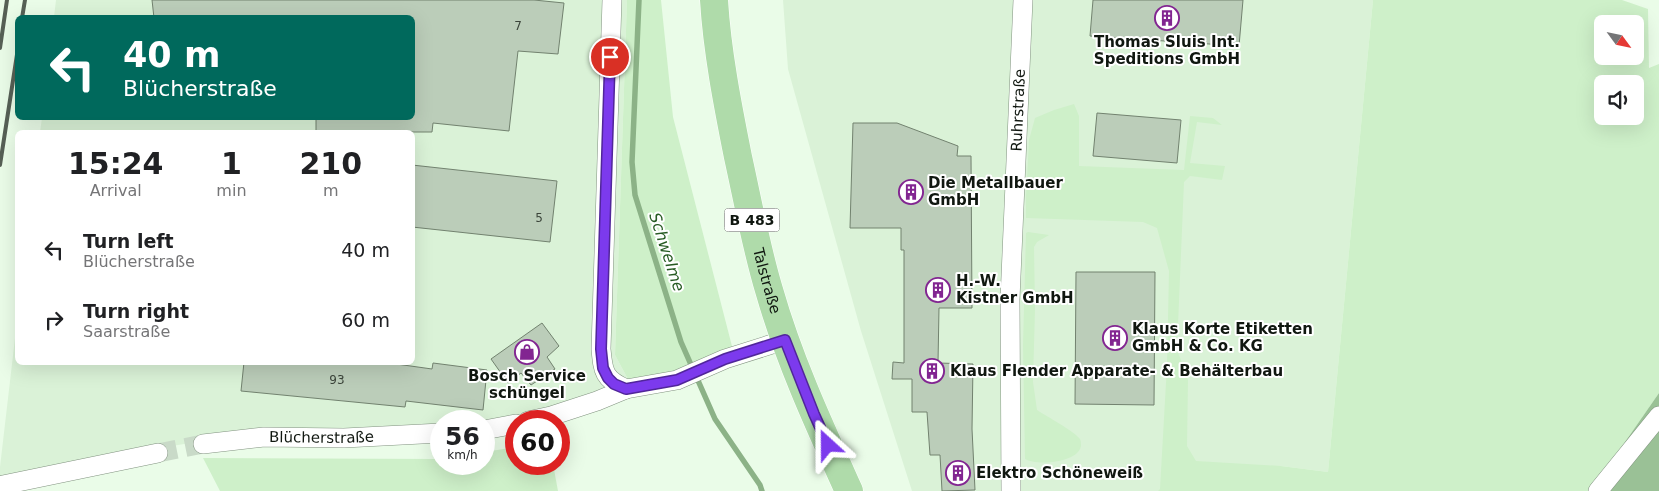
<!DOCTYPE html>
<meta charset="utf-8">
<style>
:root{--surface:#fff;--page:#f2f2f2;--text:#202124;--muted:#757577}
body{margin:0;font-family:"DejaVu Sans",sans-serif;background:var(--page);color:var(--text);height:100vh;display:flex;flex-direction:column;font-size:19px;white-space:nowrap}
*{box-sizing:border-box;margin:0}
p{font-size:16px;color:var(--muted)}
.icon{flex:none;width:28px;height:28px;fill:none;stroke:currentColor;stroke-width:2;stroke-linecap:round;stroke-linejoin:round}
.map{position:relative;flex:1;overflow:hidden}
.panel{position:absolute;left:15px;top:130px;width:400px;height:235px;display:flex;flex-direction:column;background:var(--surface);border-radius:8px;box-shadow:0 5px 20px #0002}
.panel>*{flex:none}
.banner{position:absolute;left:15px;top:15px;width:400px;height:105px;border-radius:8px;box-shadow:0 5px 20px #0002;background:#00695c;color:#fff;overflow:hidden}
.needle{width:32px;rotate:123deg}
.fabs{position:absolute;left:1594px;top:15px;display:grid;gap:10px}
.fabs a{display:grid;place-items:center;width:50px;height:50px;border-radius:8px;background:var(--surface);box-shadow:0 5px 20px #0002;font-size:25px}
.speed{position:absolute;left:430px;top:410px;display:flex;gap:10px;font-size:25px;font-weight:700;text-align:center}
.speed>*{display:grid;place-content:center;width:65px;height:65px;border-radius:50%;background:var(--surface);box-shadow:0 5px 20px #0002;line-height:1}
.speed small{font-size:12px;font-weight:400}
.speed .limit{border:8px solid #d22;background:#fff;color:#111}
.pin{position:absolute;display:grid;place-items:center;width:42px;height:42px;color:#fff;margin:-21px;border:2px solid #fff;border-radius:50%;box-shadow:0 1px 5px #0007}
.me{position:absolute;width:55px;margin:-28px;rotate:336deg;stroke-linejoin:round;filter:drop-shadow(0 0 4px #0008)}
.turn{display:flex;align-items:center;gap:18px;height:105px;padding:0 25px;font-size:22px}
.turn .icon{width:65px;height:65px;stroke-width:2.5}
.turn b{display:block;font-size:35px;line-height:42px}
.eta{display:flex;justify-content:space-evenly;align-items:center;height:85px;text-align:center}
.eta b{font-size:30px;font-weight:600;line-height:35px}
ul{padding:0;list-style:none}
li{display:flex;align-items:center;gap:15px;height:70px;padding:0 25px}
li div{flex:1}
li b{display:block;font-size:19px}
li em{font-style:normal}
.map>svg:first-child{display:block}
.built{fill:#daf2d7}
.green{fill:#cef0c9;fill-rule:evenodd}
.forest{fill:#9ac196}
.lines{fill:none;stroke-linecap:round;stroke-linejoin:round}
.stream{stroke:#8cb287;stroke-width:5.5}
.building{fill:#bbcdb9;stroke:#72826f}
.street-tunnel{stroke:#c9dac8;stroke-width:19;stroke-dasharray:19 9;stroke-linecap:butt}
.street-casing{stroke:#829380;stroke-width:20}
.primary-casing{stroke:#fff;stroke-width:29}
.street{stroke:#fff;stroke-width:19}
.primary{stroke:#afdbaa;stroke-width:28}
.rail{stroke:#566055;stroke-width:4}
.route-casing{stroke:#51269a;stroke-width:12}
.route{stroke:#7c3aed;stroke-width:9}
.labels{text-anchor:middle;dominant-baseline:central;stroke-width:4;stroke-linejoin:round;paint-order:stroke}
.number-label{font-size:12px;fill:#3b443a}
.shield{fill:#fff;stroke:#585d58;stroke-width:1}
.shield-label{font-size:14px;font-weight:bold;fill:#101710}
.poi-label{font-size:15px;font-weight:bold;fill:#101710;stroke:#fff;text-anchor:start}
.street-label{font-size:15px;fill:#101710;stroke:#fff}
.water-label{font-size:16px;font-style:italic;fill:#275b23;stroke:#fff}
</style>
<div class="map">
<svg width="1659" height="491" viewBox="0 0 1659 491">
<rect width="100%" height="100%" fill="#eafce8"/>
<g class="built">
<polygon points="56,0 627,0 615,355 636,394 600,408 484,421 441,421 441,427 264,431 123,454 0,482 0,467 17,321 18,362 412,362 412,132 40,132 42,118 412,118 412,18 54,17"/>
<polygon points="783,0 1373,0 1328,472 1281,466 1279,491 912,491 861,331 788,69"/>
</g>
<g class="green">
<polygon points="627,0 661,0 673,117 734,354 636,394 615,355"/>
<path d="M1373,0H1622L1648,9L1649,68L1659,64V393L1591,491H1158L1160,489L1167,365L1169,271L1157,228L1143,222L1026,218V196L1029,140L1035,118L1054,110L1074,104L1079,116V166L1184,170L1190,116L1213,118L1222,125L1197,122L1190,163L1225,166L1222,180L1190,176L1184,182L1177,349L1188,380L1187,446L1196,461L1281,466L1328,472ZM1602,24H1635V56H1602ZM1602,84H1635V116H1602Z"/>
<path d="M1028,232L1049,235L1037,242L1034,247L1035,309L1033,382L1037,410C1046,416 1074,431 1080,439C1081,441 1081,444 1081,446C1078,463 1036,466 1025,459L1023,345L1026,233Z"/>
<polygon points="516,447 516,464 553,464 558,491 220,491 203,458 441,459 441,464 484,464 484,452"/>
</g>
<polygon class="forest" points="1659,393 1659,491 1591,491"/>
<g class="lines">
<polyline class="stream" points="639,0 632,162 635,195 681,342 715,419 760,485 762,491"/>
</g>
<g class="building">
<polygon points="152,0 534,0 564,3 558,54 518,51 509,131 433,123 432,132 316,132 316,118 412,118 412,18 154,18"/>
<polygon points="1093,0 1243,0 1239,46 1090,36"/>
<polygon points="1097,113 1181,120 1177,163 1093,156"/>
<polygon points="853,123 897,123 958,146 957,156 971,156 972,308 939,308 938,363 973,364 972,429 975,490 942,491 940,455 930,455 927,412 912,412 912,379 892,379 893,362 904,363 904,250 901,250 901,228 850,228"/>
<polygon points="412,165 557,181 550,242 412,227"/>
<polygon points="1076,272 1155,272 1154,405 1075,404"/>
<polygon points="542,323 559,346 547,357 555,369 531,385 521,373 508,383 491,359"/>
<polygon points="244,362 382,362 432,369 433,363 487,370 483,410 406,401 405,407 241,391"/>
</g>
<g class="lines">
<polyline class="street-tunnel" points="158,453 203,444"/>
<defs>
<g id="street">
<path d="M612,0L601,349C603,372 604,379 626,389"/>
<polyline points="528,421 551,416 597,401 626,389 677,380 725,359 785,340"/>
<polyline points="484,430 516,424"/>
<path id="s1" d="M203,444L264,437L344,438L441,433"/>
<polyline points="3,485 158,453"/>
<path id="s2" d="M1011,491L1010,299L1023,0"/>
<polyline points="1598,491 1659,416"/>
</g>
<g id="primary">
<path id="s3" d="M714,0C717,51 728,107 738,157C748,202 756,247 769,290C789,360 819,425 849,491"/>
</g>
</defs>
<use href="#street" class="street-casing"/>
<use href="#primary" class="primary-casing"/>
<use href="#street" class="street"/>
<use href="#primary" class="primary"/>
<g class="rail">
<polyline points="22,18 25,0"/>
<polyline points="0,48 7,0"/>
<polyline points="0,165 18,48"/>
</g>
</g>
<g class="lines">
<defs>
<polyline id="route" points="610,57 601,349 603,368 608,378 614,384 626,389 677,380 725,359 785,340 814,414 828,445"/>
</defs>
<use href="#route" class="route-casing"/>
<use href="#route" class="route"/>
</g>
<defs>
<symbol id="building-ring" viewBox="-11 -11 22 22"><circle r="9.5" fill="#fff" stroke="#822591" stroke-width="1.5"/><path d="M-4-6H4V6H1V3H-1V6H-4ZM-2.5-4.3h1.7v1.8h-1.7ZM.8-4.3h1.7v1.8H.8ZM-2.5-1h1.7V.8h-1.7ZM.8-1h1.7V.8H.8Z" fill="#822591"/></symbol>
<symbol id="shop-ring" viewBox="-11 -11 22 22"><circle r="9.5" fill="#fff" stroke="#822591" stroke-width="1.5"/><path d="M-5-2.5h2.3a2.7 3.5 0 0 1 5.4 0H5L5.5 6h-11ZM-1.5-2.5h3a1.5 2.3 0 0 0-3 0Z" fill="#822591"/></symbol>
</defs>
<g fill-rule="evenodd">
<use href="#building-ring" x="1153" y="4" width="28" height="28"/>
<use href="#building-ring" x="897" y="178" width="28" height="28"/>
<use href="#building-ring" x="924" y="276" width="28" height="28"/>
<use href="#building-ring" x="1101" y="324" width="28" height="28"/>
<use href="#shop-ring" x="513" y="338" width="28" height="28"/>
<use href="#building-ring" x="918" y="357" width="28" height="28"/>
<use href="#building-ring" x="944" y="459" width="28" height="28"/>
</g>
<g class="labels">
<g class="number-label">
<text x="518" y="26">7</text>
<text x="539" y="218">5</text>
<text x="337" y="380">93</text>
</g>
<rect class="shield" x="724.5" y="208.5" width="55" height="23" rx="4"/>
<g class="shield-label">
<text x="752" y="220">B 483</text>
</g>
<g class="poi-label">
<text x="1167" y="42" text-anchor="middle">Thomas Sluis Int.<tspan x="1167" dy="17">Speditions GmbH</tspan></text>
<text x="928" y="183">Die Metallbauer<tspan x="928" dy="17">GmbH</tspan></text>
<text x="956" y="281">H.-W.<tspan x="956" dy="17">Kistner GmbH</tspan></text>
<text x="1132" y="329">Klaus Korte Etiketten<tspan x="1132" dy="17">GmbH &amp; Co. KG</tspan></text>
<text x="950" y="371">Klaus Flender Apparate- &amp; Behälterbau</text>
<text x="527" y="376" text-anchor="middle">Bosch Service<tspan x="527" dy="17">schüngel</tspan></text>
<text x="976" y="473">Elektro Schöneweiß</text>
</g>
<g class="street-label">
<text stroke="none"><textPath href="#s2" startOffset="381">Ruhrstraße</textPath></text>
<text stroke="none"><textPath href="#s3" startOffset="286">Talstraße</textPath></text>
<text stroke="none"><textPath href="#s1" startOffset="119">Blücherstraße</textPath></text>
</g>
<g class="water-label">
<text transform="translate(667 252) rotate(72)">Schwelme</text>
</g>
</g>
</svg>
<div class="fabs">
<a><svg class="needle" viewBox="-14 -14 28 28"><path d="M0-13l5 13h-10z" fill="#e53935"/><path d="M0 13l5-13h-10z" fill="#757577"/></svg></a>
<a><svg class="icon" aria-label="sound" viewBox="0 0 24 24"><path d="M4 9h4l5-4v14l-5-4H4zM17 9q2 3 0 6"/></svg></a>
</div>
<div class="speed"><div>56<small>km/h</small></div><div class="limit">60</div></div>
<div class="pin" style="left:610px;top:57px;background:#d93025"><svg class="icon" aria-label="arrive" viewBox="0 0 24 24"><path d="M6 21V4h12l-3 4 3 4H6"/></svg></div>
<svg class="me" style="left:828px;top:445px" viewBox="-20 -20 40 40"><path d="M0-17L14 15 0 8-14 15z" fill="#7c3aed" stroke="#fff" stroke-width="4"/></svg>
<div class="banner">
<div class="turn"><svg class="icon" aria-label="left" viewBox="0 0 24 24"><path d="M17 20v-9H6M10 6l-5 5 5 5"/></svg><div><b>40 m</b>Blücherstraße</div></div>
</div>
<section class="panel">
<div class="eta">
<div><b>15:24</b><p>Arrival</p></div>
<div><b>1</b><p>min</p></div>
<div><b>210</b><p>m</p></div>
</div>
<ul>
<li><svg class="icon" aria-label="left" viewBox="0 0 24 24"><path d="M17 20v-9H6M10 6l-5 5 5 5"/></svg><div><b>Turn left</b><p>Blücherstraße</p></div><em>40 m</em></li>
<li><svg class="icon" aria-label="right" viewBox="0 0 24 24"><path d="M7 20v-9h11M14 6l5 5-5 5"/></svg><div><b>Turn right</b><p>Saarstraße</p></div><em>60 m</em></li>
</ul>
</section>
</div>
